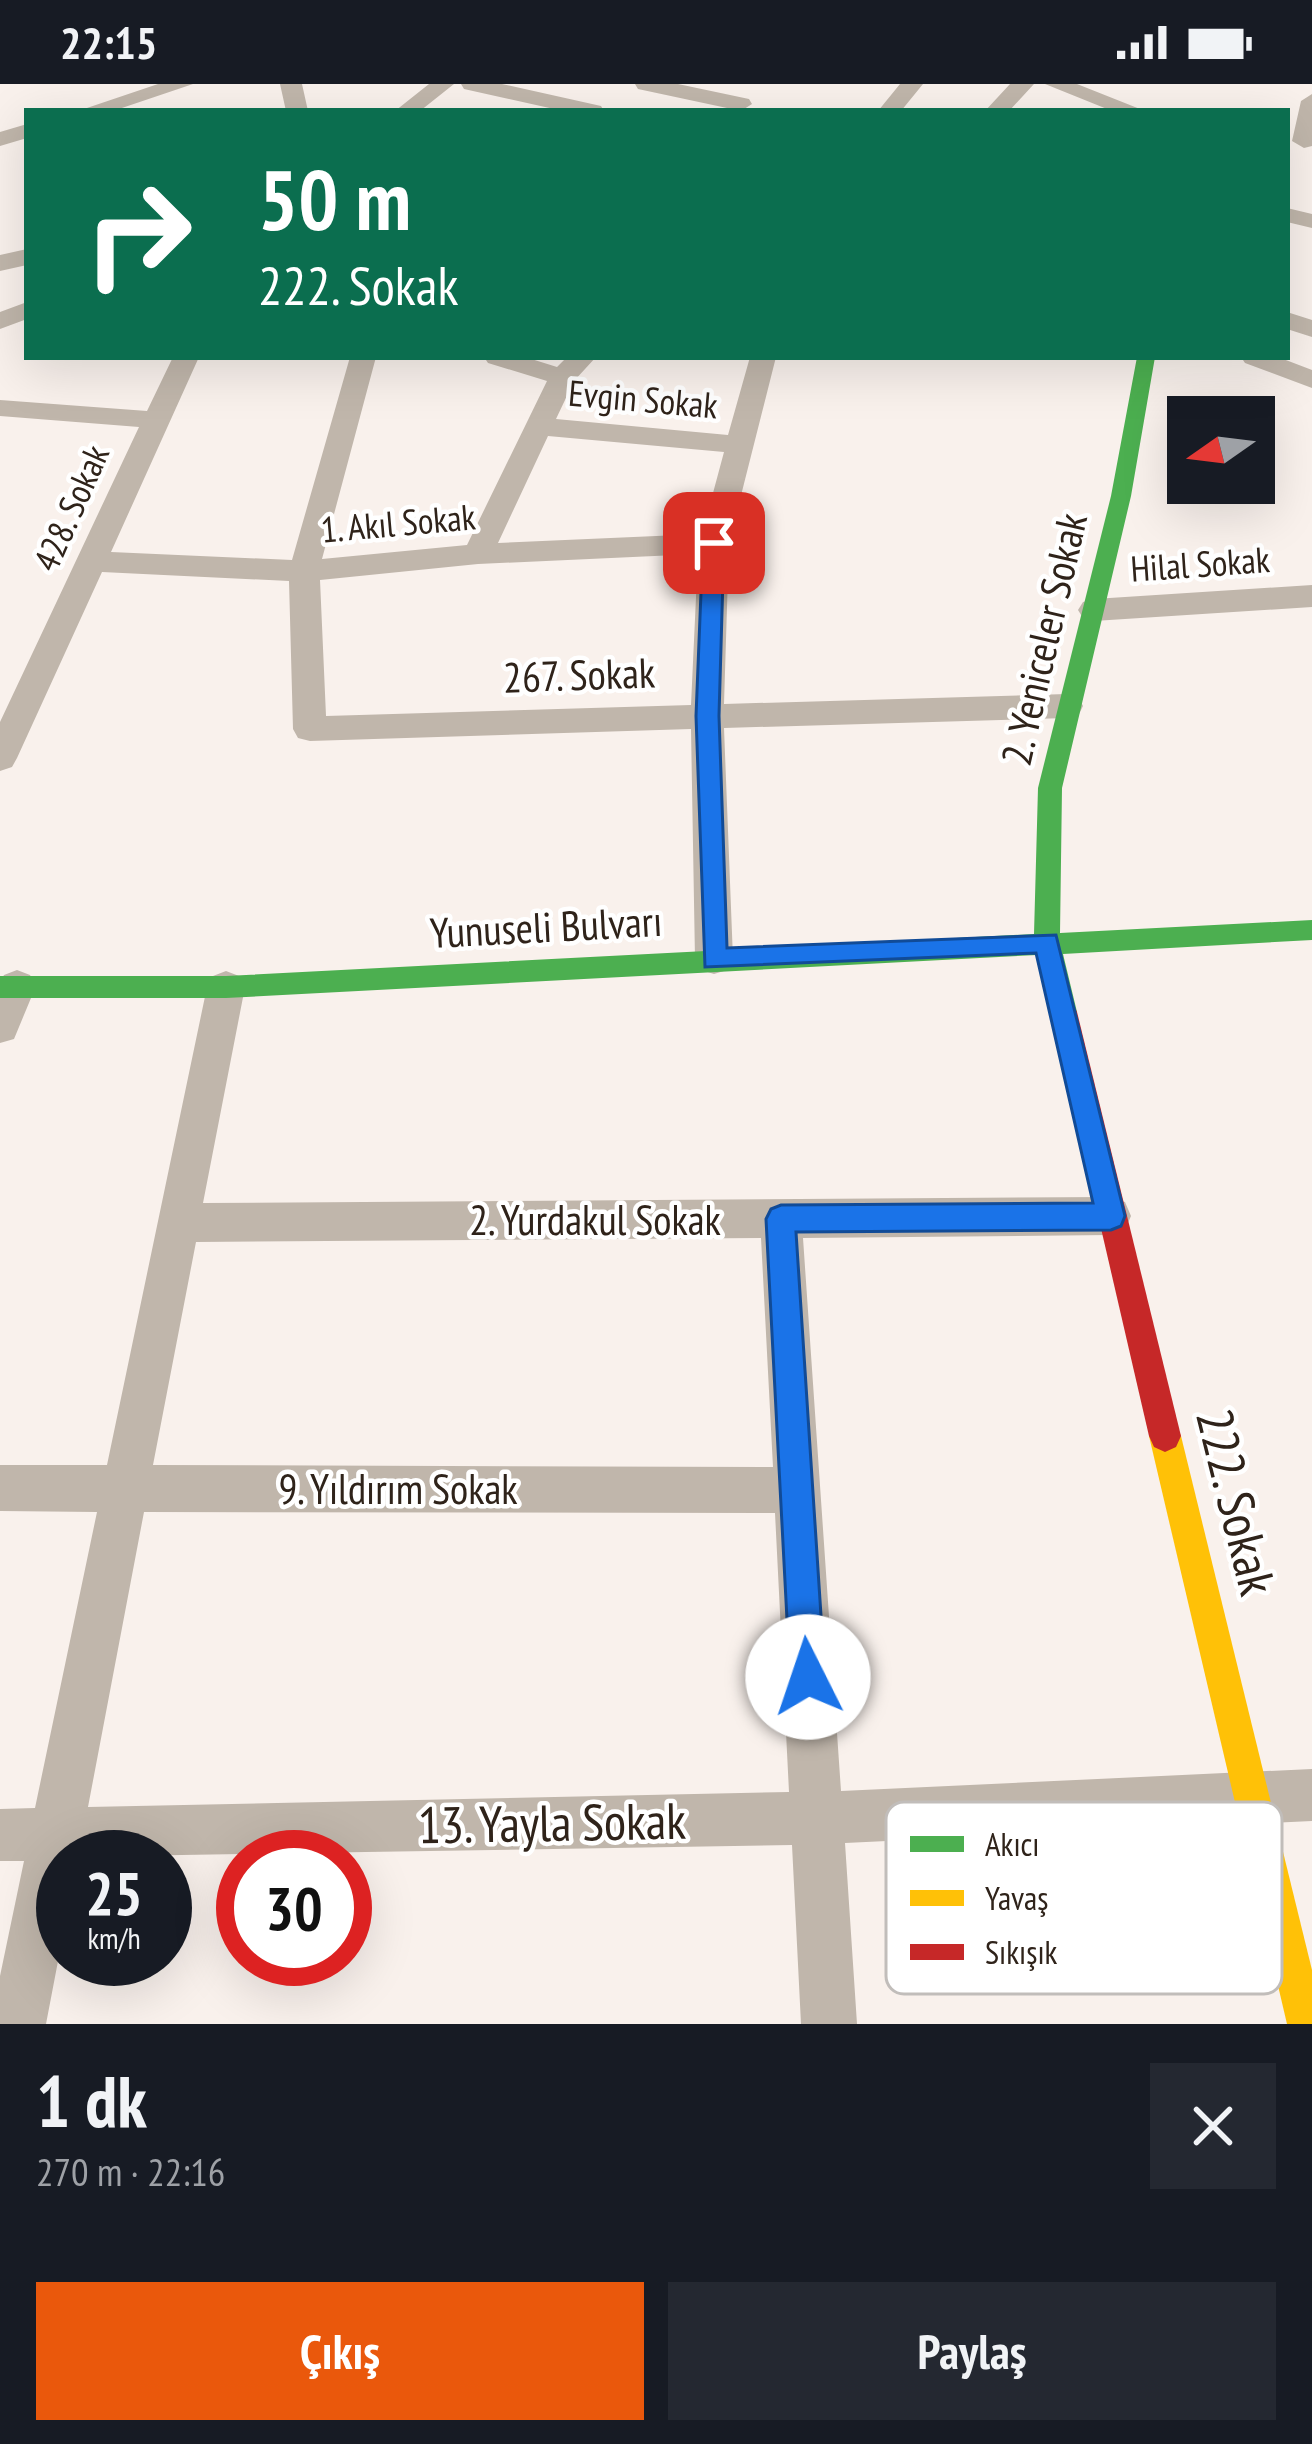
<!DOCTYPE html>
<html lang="tr">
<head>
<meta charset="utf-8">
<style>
  :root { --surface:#171b24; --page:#242831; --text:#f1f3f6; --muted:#9ea1a6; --accent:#ea580c }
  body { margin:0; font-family:"PT Sans Narrow",sans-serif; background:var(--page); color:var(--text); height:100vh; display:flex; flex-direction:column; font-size:45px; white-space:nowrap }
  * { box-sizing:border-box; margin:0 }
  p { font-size:39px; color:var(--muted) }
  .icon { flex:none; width:66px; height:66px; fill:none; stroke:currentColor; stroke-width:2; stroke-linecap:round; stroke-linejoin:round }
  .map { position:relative; height:1940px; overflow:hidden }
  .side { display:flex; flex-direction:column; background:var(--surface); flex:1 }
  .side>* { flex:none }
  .hud { position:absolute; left:24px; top:24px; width:1266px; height:252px; border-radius:0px; box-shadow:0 12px 48px #0002; background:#0b6e4f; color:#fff; overflow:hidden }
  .needle { width:78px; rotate:256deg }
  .tools { position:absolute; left:1167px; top:312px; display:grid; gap:24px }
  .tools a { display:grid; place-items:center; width:108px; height:108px; border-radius:0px; background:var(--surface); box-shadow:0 12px 48px #0002; font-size:60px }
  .speed { position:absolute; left:36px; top:1746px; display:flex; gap:24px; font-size:60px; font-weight:700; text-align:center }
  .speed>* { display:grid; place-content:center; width:156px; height:156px; border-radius:50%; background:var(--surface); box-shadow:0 12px 48px #0002; line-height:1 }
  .speed small { font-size:30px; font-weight:400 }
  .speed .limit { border:18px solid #d22; background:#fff; color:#111 }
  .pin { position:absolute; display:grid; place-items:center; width:102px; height:102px; color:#fff; margin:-51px; border-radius:24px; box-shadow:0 6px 18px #0006 }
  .me { position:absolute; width:132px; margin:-66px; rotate:356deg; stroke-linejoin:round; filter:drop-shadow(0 0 9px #0008) }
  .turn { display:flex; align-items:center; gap:42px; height:252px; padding:0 36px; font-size:54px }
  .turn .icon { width:156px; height:156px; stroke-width:2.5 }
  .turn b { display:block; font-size:84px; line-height:102px }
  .round { display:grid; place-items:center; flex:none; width:126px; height:126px; border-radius:0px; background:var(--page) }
  .summary { display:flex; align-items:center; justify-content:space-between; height:204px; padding:0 36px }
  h1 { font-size:72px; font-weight:700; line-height:90px }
  .action { display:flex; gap:24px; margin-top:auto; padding:24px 36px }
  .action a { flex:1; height:138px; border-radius:0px; background:var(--accent); color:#fff; font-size:48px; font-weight:700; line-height:138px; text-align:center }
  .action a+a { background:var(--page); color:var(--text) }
  .status { display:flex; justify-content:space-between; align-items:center; height:84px; padding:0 60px; background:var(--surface); direction:ltr }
  .status svg { height:33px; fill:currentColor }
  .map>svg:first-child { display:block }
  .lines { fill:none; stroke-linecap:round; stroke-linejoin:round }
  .street { fill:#c0b6ab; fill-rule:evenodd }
  .fast { fill:#4caf50; fill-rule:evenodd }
  .slow { fill:#ffc107; fill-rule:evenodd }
  .jam { fill:#c62828; fill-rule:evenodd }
  .route { fill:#1a73e8; stroke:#114b97; stroke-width:3 }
  .labels { text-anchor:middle; stroke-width:9; stroke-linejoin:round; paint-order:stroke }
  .far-street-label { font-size:36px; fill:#2f231a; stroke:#fff }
  .street-label { font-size:42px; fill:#2f231a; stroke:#fff }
  .near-street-label { font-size:51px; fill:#2f231a; stroke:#fff }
  .key { fill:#fff; stroke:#c1bdba; stroke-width:3 }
  .key-label { font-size:33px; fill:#2f231a }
</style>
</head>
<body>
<div class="status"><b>22:15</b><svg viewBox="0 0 49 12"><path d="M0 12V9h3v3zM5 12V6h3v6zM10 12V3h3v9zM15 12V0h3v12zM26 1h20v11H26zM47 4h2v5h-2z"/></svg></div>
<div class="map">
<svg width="1312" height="1940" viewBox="0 0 1312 1940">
  <rect width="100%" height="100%" fill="#f9f1ec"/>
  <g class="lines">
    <path class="street" d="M158,0H193L113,27H78Z
      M280,0H302L308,27H286Z
      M429,0H454L420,27H395Z
      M461,0H502L601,22L604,27H563L464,5Z
      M635,0H678L749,15L752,20L741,27L638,5Z
      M900,0H923L901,27H878Z
      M1010,0H1034L1009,27H985Z
      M1045,0H1077L1145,27H1112Z
      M1312,10V62L1304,64L1292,57L1301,17Z
      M27,40V54L0,62V48Z
      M1287,124L1312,130V144L1287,138Z
      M27,165V181L0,187V171Z
      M27,218V235L0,245V228Z
      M1287,228L1312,236V253L1287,245Z
      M173,273H199L111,468L292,476L350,273H376L322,475L467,461L547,297L488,279L484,273H525L557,283L567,273H596L574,297L556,335L728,351L750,273H776L729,459L724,620L1067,610L1079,614L1083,622L1079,630L1067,634L724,644L733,875L727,886L714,890L701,886L695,875L691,645L310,657L298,654L293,645L289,497L102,488L17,674L12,683L0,687V638L139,343L0,332V316L147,327ZM548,352L724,368L702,450L498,459ZM698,470L691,621L326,632L320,496L478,480Z
      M1241,273H1278L1312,286V304L1245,279Z
      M1312,501V523L1094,537L1083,534L1078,526L1083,518L1094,515Z
      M17,886L30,891L36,902L14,955L0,959V898L4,891Z
      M226,887L239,892L245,903L203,1119L1110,1113L1125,1118L1131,1132L1125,1146L1110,1151L803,1154L841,1707L1312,1685V1737L845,1759L857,1940H801L792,1761L63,1773V1851L46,1940H0V1892L24,1777H0V1725L35,1724L97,1428L0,1427V1381H107L207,903L213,892ZM761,1154L773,1383L153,1381L196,1158ZM144,1428L775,1429L789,1708L88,1723Z"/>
    <path class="fast" d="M1137,273H1155L1131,412L1062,704L1060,849L1312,836V856L1063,870L1077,928L1073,936H1055L1051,928L1037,871L226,914H0V892H226L1034,850L1038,704L1111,412Z"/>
    <path class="slow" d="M1165,1336L1176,1341L1181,1352L1312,1886V1940H1287L1149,1352L1154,1341Z"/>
    <path class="jam" d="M1064,917L1073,920L1077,928L1181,1352L1176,1363L1165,1368L1154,1363L1149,1352L1051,928L1055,920Z"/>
  </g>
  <path class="route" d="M714,452L724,459L719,632L727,864L1056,851L1125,1132L1121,1142L1111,1146L796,1148L825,1593L820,1606L808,1611L796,1606L790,1593L766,1135L771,1125L781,1121L1093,1119L1036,869L705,883L696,632L703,459Z"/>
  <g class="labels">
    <g class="far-street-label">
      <text transform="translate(643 315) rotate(5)" y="13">Evgin Sokak</text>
      <text transform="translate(71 424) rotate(-66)" y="13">428. Sokak</text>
      <text transform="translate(398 439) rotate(-5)" y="13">1. Akıl Sokak</text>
      <text transform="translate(1200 480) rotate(-4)" y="13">Hilal Sokak</text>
    </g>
    <g class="street-label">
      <text transform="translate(1044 555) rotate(-77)" y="15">2. Yeniceler Sokak</text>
      <text transform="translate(579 591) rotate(-2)" y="15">267. Sokak</text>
      <text transform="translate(546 843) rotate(-3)" y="15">Yunuseli Bulvarı</text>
      <text x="595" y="1151">2. Yurdakul Sokak</text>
      <text x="398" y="1420">9. Yıldırım Sokak</text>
    </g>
    <g class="near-street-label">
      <text transform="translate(1236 1418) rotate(76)" y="18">222. Sokak</text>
      <text transform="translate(552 1739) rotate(-1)" y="18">13. Yayla Sokak</text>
    </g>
  </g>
  <rect x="886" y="1718" width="396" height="192" rx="18" class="key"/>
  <rect x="910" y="1752" width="54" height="16" fill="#4caf50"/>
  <rect x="910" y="1806" width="54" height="16" fill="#ffc107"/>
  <rect x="910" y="1860" width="54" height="16" fill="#c62828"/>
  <g class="key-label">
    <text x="985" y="1772">Akıcı</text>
    <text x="985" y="1826">Yavaş</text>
    <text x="985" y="1880">Sıkışık</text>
  </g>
</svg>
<div class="tools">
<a><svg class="needle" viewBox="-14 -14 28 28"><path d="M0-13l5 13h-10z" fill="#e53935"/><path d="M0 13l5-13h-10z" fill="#9ea1a6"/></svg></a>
</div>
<div class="speed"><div>25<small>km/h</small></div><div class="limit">30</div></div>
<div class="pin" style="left:714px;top:459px;background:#d93025"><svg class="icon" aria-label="arrive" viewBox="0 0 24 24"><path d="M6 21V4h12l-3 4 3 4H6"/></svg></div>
<svg class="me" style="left:808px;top:1593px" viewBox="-20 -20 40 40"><circle r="19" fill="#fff"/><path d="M0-13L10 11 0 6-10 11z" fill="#1a73e8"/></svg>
<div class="hud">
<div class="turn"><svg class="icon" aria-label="right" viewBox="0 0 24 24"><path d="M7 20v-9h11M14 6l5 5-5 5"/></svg><div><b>50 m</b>222. Sokak</div></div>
</div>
</div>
<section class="side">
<div class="summary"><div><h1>1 dk</h1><p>270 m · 22:16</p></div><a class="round"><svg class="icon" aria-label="close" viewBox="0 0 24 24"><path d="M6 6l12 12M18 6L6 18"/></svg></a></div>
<div class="action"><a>Çıkış</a><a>Paylaş</a></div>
</section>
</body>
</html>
